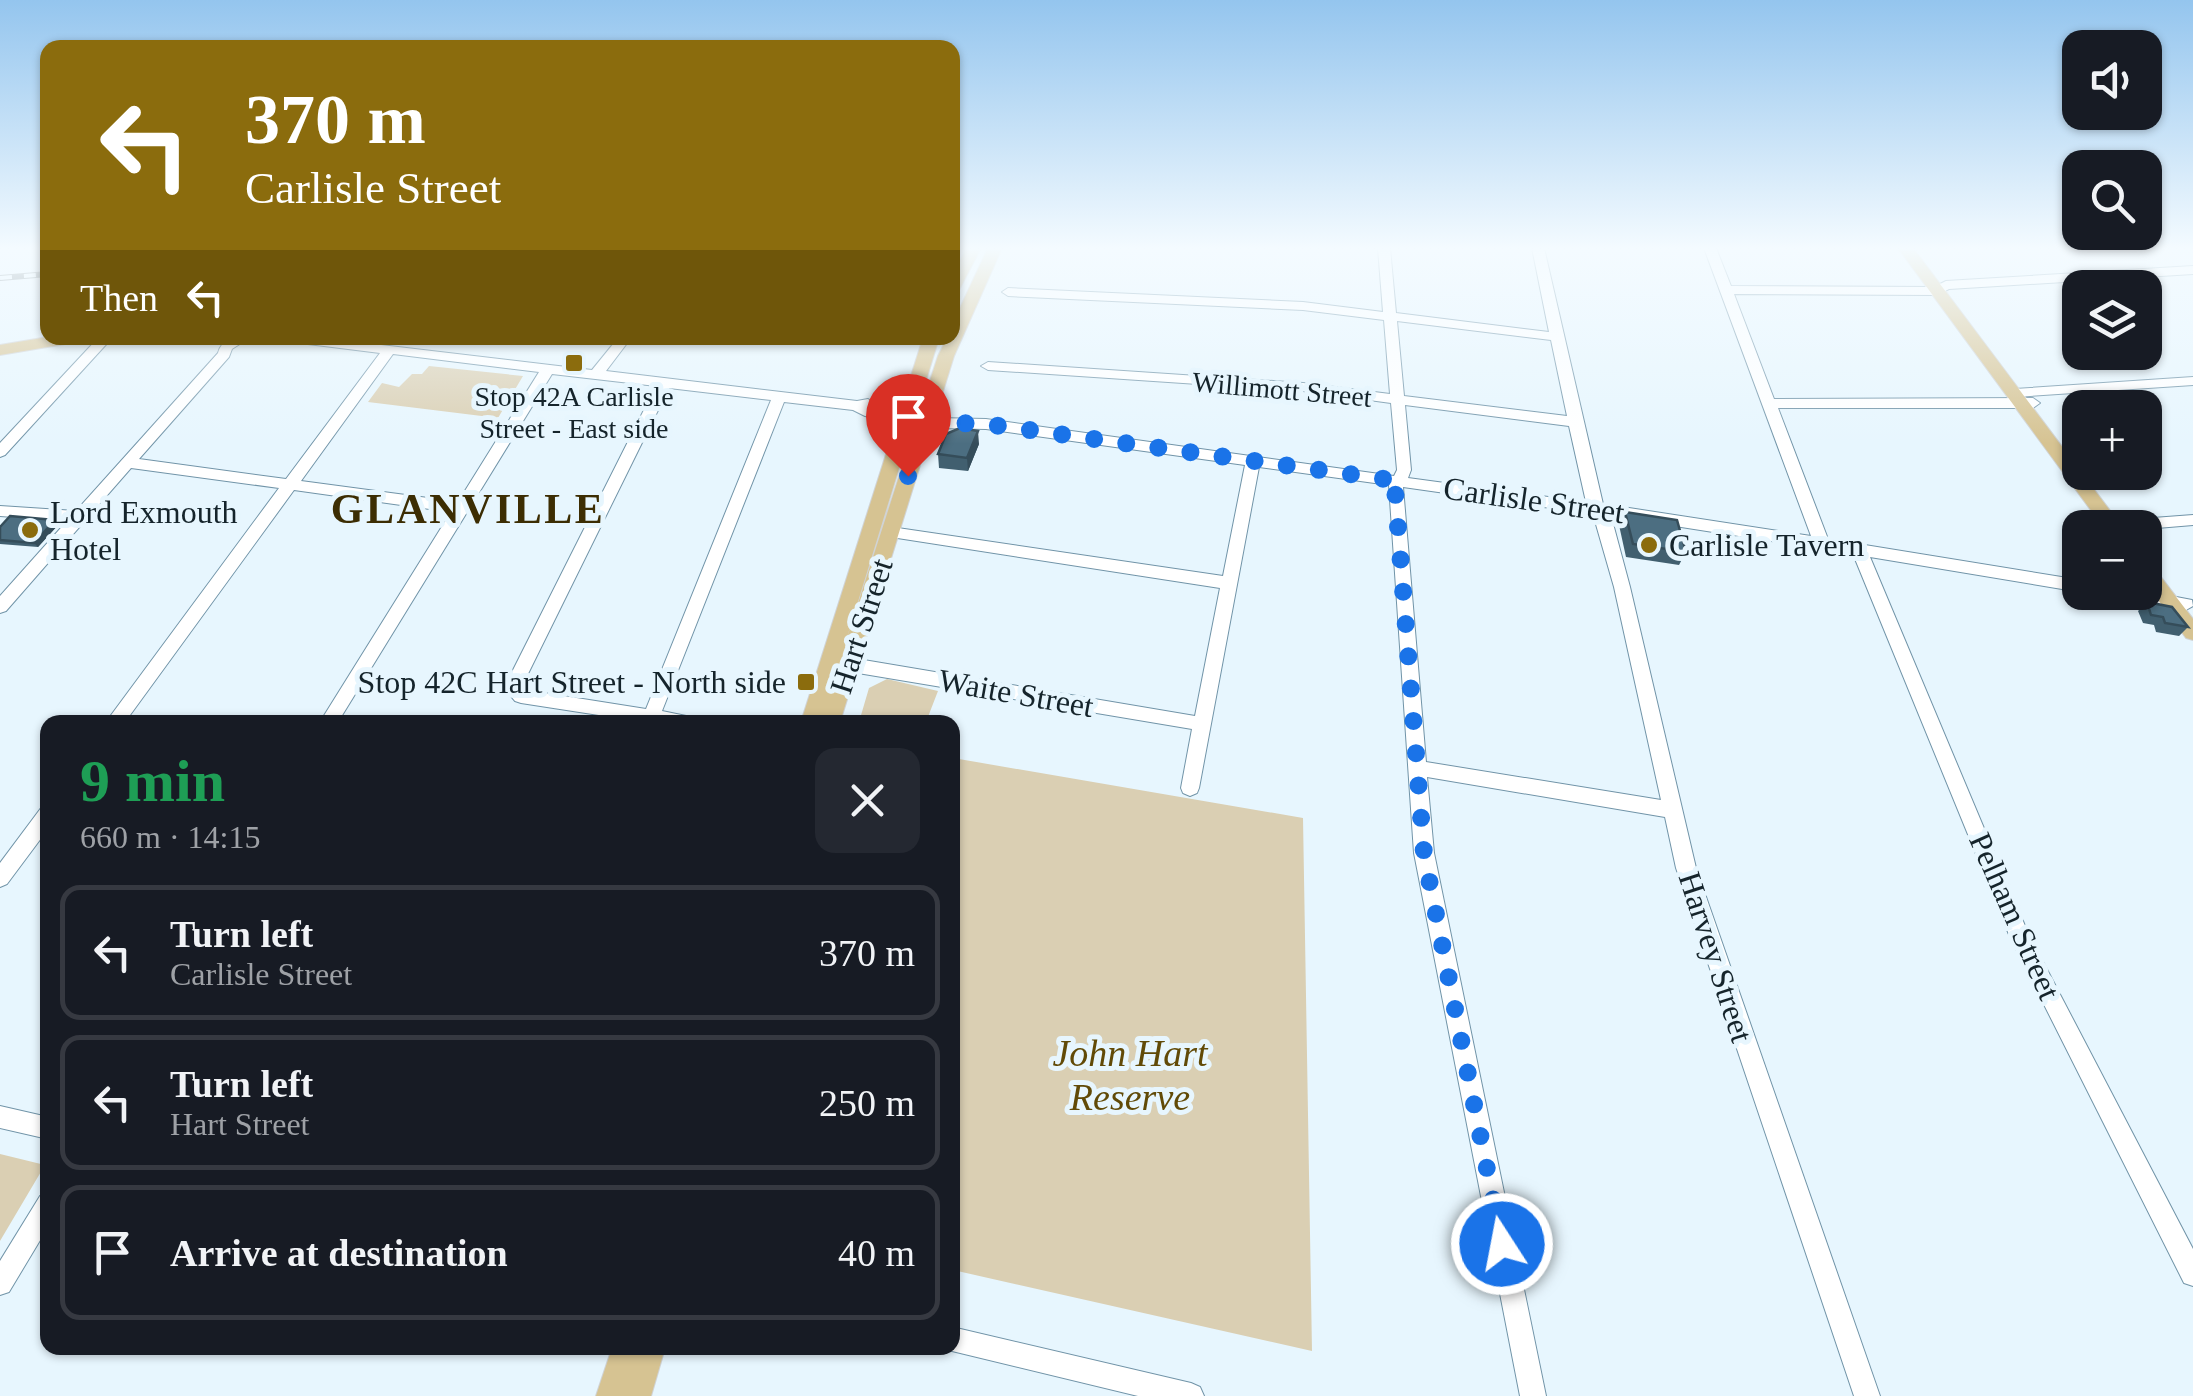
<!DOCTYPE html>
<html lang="en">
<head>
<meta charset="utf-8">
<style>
  :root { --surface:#171b24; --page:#242831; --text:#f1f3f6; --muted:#9ea1a6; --line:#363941 }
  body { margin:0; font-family:Georgia,serif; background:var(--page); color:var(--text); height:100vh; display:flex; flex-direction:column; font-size:38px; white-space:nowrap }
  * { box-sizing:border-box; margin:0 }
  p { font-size:32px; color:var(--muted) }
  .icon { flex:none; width:55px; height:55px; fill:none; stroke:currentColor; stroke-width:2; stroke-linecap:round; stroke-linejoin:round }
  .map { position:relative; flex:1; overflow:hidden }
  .panel { position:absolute; left:40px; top:715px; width:920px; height:640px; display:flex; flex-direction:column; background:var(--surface); border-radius:20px; box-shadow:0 2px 8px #0004 }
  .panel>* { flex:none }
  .hud { position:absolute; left:40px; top:40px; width:920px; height:305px; border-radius:20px; box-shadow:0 2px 8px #0004; background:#8b6c0d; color:#fff; overflow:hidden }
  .buttons { position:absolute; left:2062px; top:30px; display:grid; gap:20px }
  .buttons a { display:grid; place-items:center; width:100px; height:100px; border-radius:20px; background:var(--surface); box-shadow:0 2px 8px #0004; font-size:50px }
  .pin { position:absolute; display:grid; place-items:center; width:85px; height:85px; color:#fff; margin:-102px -42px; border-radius:50% 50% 50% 0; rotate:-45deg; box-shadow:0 0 10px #0007 }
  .pin .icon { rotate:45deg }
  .me { position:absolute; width:110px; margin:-55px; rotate:349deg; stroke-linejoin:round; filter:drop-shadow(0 0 8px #0008) }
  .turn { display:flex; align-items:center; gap:35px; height:210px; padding:0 40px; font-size:45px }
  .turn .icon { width:130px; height:130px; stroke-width:2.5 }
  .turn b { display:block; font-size:70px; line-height:85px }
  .then { display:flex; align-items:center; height:95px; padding:0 40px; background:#0003; gap:20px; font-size:38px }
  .round { display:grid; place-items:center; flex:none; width:105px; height:105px; border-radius:20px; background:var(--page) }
  .summary { display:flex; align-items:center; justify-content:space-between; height:170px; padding:0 40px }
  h1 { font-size:60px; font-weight:800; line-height:75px; color:#1e9e55 }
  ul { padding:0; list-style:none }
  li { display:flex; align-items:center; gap:30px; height:135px; margin:0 20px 15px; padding:0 20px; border:5px solid var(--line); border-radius:20px }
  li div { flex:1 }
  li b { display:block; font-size:38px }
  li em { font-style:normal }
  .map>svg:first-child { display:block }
  .green { fill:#dacfb3 }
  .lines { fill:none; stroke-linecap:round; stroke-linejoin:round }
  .minor-casing { stroke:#7194a8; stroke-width:2 }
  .major-casing { stroke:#d0d3d5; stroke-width:2 }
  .minor { fill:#fff; fill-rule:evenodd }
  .major { fill:#d6c392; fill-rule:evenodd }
  .rail-casing { stroke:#5d6c73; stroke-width:6 }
  .rail { stroke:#e7f6fe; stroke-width:4; stroke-dasharray:12; stroke-linecap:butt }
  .wall { fill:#415f6f }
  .shaded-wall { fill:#354d5a }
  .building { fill:#4c6e81; stroke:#354d5a; stroke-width:2.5 }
  .route { stroke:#1a73e8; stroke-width:18; stroke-dasharray:0 32.4 }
  .poi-dot { fill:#8b6c0d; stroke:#e7f6fe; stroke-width:4 }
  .labels { text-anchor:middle; stroke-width:10; stroke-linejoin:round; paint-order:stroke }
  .far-street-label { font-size:28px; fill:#15242b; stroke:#e7f6fe }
  .far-poi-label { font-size:28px; fill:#15242b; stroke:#e7f6fe }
  .street-label { font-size:32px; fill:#15242b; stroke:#e7f6fe }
  .poi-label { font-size:32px; fill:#15242b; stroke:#e7f6fe; text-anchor:start }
  .near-park-label { font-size:38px; font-style:italic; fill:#614a07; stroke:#e7f6fe }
  .district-label { font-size:42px; font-weight:bold; letter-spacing:2.5px; fill:#3c2d03; stroke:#e7f6fe }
</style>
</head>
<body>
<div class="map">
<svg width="2193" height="1396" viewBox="0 0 2193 1396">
  <rect width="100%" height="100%" fill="#e7f6fe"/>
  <path class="green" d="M429,366L523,376L498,418L368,402L382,383L399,387L412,374H422Z
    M887,679L938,691L926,722H859L869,688Z
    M953,758L1303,818L1312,1351L953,1270Z
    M0,1154L45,1165L0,1241Z"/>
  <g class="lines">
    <g class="minor-casing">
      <path id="minor" d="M1378,248H1390L1396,313L1549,332L1532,248H1544L1603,504L1811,536L1704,248H1716L1731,286L1934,287L1946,281L2193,266V274L1949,289L1937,295L1734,294L1774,399L2033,398L2040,403L2033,408H1778L1828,539L2080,580V592L1870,557L2028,933L2193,1249V1286L2184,1283L2010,937L1853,554L1611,516L1630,587L1696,868L1880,1396H1854L1676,868L1665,817L1427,777L1434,853L1546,1396H1520L1414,853L1389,485L1259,467L1199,788L1197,793L1190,796L1183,793L1181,788L1192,729L834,669L825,662L834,655L1195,716L1220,588L891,537L883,532L891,527L1223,576L1245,465L986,429L936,428L865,416L853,410L784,402L662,711L691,717L694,722H644L521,703L515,701L504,688L656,386L552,374L338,722H320L451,512L294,490L125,722H106L279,488L131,468L6,611L0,613V596L67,521L0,516V506L76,511L218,353C222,338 236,337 249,338L232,349L229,357L139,459L286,479L380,353L292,342L286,338H322L592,370L618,338H631L606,371L857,401L868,399L875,404L872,408L936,418L986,419L1394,476L1397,470L1391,403L1303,391L988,370L981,366L988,362L1303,383L1390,394L1384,320L1303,310L1008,296L1002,292L1008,288L1303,302L1383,312ZM1397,321L1551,340L1567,416L1404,396ZM393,354L539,372L458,502L301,481ZM669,388L771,400L646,709L526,690L522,686ZM1405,405L1569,426L1586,502L1408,478L1411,470ZM1403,487L1593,514L1614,587L1661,800L1426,762Z
        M98,338H112L5,455L0,457V443Z
        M2193,377V385L2015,397L2008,393L2015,389Z
        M2193,515V525L2145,529L2105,526L2113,521Z
        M2145,591L2192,600L2193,606L2186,610L2115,598L2107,592Z
        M48,806V829L7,884L0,887V863L41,808Z
        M0,1106L48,1117V1139L0,1128Z
        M48,1193V1227L9,1292L0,1295V1261L40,1196Z
        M952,1327L1191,1383L1200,1387L1204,1396H1138L952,1351L943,1348H952Z"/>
    </g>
    <g class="major-casing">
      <path id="major" d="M967,248H981L959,290L952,294V275Z
        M988,248H1002L954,356L840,722H801L923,338H939L844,647L938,356L947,338H952V325Z
        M1898,248H1913L2123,528H2104Z
        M48,337L79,338L71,343L0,355V345Z
        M2145,562L2151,564L2193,619V640L2186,638L2145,582Z
        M612,1348H665L651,1396H596Z"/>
    </g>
    <use href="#minor" class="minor"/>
    <use href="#major" class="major"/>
    <g class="rail-casing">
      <path id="rail" d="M0,278L48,274"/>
    </g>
    <use href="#rail" class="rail"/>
  </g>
  <path class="wall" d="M979,444L968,471L939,468L938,454Z
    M1625,512L1686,552L1679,565L1626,557L1619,525Z
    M59,524L38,547L0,544V527Z
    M2147,602L2188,627L2179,636L2156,632L2154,625L2143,623L2138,611Z"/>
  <path class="shaded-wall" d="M978,431L979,444L968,471L967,458Z
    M55,520L59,524L38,547L34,543Z"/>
  <path class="building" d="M960,428L978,431L967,458L938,454L946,434Z
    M1625,512L1677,520L1686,552L1633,544Z
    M10,516L55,520L34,543L0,540V527Z
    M2147,602L2172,607L2188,627L2165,623L2163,617L2151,615Z"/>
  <linearGradient id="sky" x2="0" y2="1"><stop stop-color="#94c5ee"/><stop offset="0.56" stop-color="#f4fbff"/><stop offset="1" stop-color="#f4fbff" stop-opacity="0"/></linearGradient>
  <rect width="2193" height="444" fill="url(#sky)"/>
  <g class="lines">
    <path class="route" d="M908,476L925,422L986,424L1400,481L1395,489L1424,854L1502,1244"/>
  </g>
  <g class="poi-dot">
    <rect x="564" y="353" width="20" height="20" rx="5"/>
    <circle cx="30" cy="530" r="10"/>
    <circle cx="1649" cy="545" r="10"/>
    <rect x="796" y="672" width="20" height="20" rx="5"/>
  </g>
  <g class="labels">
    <g class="far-street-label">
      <text transform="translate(1282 389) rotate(5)" y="10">Willimott Street</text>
    </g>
    <g class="far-poi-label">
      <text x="574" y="406">Stop 42A Carlisle<tspan x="574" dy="32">Street - East side</tspan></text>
    </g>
    <g class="street-label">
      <text transform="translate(1534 500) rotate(8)" y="11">Carlisle Street</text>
      <text transform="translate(861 626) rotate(-72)" y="11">Hart Street</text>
      <text transform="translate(1016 693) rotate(10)" y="11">Waite Street</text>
      <text transform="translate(2015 916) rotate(66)" y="11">Pelham Street</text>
      <text transform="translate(1716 957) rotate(72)" y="11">Harvey Street</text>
    </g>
    <g class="poi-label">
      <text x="50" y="523">Lord Exmouth<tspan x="50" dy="37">Hotel</tspan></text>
      <text x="1669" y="556">Carlisle Tavern</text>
      <text x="786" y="693" text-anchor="end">Stop 42C Hart Street - North side</text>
    </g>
    <g class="near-park-label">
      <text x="1130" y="1066">John Hart<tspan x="1130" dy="44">Reserve</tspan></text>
    </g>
    <g class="district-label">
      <text x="468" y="523">GLANVILLE</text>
    </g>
  </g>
</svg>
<div class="buttons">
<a><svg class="icon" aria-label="sound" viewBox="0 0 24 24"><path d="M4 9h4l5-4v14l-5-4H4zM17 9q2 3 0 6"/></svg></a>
<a><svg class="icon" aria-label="search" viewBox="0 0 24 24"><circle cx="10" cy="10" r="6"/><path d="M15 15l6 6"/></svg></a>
<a><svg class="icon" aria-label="layers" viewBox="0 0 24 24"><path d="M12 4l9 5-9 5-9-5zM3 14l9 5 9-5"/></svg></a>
<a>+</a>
<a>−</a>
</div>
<div class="pin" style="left:908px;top:476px;background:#d93025"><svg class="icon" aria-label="arrive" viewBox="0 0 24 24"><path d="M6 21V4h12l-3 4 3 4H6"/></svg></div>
<svg class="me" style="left:1502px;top:1244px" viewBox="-20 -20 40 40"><circle r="17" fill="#1a73e8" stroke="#fff" stroke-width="3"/><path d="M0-11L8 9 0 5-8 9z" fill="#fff"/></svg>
<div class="hud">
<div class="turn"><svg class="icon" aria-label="left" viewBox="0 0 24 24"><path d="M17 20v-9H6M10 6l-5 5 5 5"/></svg><div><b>370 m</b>Carlisle Street</div></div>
<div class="then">Then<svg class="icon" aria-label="left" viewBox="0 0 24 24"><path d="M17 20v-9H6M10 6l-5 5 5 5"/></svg></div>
</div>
<section class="panel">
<div class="summary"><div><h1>9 min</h1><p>660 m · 14:15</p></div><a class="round"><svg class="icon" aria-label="close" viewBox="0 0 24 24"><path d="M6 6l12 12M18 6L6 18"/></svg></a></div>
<ul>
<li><svg class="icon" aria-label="left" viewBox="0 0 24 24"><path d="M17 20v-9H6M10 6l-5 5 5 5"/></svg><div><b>Turn left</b><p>Carlisle Street</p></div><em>370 m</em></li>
<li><svg class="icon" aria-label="left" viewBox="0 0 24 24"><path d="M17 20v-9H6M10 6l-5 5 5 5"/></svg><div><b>Turn left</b><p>Hart Street</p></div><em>250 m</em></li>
<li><svg class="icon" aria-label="arrive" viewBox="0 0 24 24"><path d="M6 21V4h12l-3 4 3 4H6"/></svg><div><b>Arrive at destination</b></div><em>40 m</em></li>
</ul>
</section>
</div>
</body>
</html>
